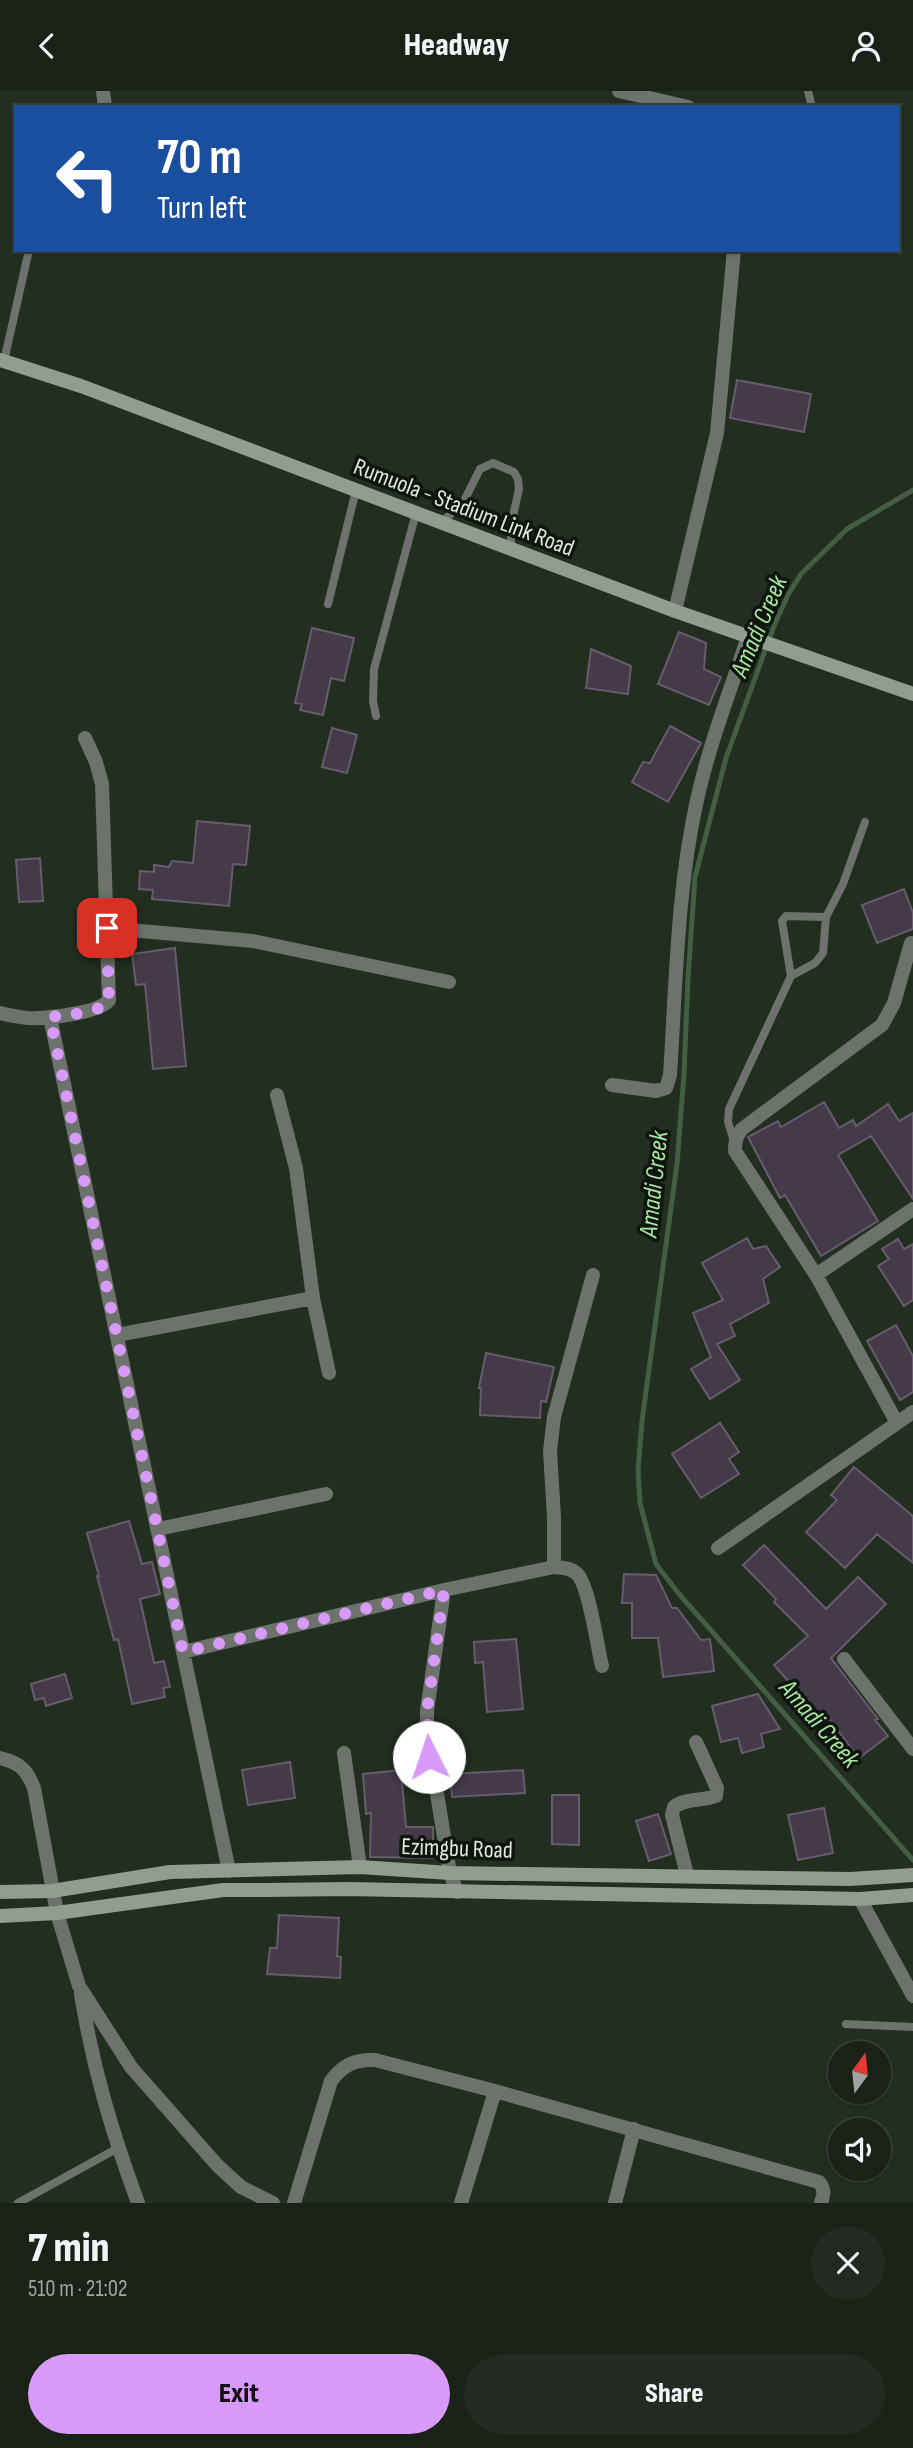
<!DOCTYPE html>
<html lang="en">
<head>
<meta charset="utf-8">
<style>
  :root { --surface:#1a2218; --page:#232a21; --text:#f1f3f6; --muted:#9fa4a2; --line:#383f37; --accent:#d89af8 }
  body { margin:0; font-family:"Sofia Sans Condensed",sans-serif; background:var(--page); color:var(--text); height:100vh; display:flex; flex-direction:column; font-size:26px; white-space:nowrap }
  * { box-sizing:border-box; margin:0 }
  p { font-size:23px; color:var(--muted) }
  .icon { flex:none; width:38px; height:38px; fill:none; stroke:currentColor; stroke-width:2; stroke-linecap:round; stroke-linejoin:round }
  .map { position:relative; height:2112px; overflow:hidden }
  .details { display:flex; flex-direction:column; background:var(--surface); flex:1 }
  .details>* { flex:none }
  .guide { position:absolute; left:14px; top:14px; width:886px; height:147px; border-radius:0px; box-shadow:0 2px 5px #0004,0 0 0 2px var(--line); background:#1a4fa0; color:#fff; overflow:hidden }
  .needle { width:46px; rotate:15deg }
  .controls { position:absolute; left:828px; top:1950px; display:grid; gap:14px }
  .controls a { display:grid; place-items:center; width:63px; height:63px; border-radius:50%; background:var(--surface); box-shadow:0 2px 5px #0004,0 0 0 2px var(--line); font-size:35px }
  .pin { position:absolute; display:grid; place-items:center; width:60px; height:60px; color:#fff; margin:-30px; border-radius:14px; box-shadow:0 4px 10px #0006 }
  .me { position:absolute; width:77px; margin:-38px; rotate:356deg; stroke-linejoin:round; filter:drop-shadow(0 0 5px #0008) }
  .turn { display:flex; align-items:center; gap:24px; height:147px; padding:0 28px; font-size:32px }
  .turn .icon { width:91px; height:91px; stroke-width:2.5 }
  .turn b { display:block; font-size:49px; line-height:60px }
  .round { display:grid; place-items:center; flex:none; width:74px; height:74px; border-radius:37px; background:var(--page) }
  .overview { display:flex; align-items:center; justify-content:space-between; height:119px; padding:0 28px }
  h1 { font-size:42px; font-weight:800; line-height:52px }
  .cta { display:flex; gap:14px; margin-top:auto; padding:14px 28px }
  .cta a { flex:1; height:80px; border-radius:42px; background:var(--accent); color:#111; font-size:28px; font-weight:800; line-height:80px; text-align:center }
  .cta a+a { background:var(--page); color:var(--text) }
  header { display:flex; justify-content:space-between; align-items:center; height:91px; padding:0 28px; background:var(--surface); font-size:32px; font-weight:800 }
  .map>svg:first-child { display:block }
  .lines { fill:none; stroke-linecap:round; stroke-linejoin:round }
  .stream { stroke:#435e42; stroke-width:5 }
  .building { fill:#443a4a; stroke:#665c6c; stroke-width:2 }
  .lane { stroke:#6d736c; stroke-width:8 }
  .street { stroke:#6d736c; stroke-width:14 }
  .secondary { stroke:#929c91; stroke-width:14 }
  .route { stroke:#d89af8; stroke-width:12; stroke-dasharray:0 21.6 }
  .labels { text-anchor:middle; stroke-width:7; stroke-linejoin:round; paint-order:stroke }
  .street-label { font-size:24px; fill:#dee6dd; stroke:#0f150e }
  .water-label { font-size:26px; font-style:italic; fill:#a6e4a0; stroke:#0f150e }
</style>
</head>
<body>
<header><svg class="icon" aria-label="back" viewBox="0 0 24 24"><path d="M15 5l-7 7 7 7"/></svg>Headway<svg class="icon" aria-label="person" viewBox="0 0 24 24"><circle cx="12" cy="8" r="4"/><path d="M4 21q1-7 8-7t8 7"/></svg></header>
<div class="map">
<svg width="913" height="2112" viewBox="0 0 913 2112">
  <rect width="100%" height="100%" fill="#222e20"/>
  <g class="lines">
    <path class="stream" d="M913,399L847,438L801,483L788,504L774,535L726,667L695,786L688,887L684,983L677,1073L642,1330L638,1379L640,1412L656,1473L679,1503L913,1769"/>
  </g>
  <path class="building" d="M737,289L811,303L804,341L730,327Z
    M312,537L354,547L344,590L331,587L323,624L300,619L302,613L295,612Z
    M679,541L706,552L704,578L721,586L709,614L658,593Z
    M591,558L631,575L628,603L586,597Z
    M670,635L701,652L668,711L632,691L643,671L650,672Z
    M332,637L357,644L347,682L322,676Z
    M197,730L250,735L246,774L233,773L229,815L152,808L153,799L139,798L140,780L154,781V774L169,776L172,770L193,772Z
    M40,767L43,810L19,811L16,769Z
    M904,798L913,822V838L877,852L862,814Z
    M175,857L186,975L153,978L145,893L136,894L132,863Z
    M824,1011L839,1037L853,1029L856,1035L888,1013L899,1030L913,1022V1108L871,1045L838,1064L878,1130L821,1165L785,1104L780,1107L748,1046L778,1030L781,1036Z
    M747,1147L753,1158L766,1155L780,1176L763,1188L769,1212L730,1233L735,1245L717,1253L740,1289L710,1308L691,1278L711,1266L693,1222L723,1209L702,1172Z
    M898,1148L904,1158L913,1153V1209L904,1215L878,1175L889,1168L882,1158Z
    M896,1234L913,1265V1301L900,1309L867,1250Z
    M486,1262L554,1276L546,1311L541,1310L540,1327L480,1324L481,1297H479Z
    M720,1332L739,1361L729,1368L739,1383L701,1407L672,1363Z
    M854,1376L913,1425V1472L877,1443L845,1477L806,1441L837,1409L831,1404Z
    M129,1430L142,1473L152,1471L160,1503L140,1508L154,1572L164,1570L170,1596L163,1597L165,1606L132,1613L118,1548L114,1549L97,1485H99L87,1442Z
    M764,1454L826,1518L858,1486L886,1513L831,1567L878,1628L875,1629L888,1645L859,1667L825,1623L821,1627L774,1574L808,1545L774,1511L776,1508L743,1474Z
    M624,1483L656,1484L672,1517H677L701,1549L710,1548L714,1580L663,1586L658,1547H632V1512H622Z
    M516,1548L523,1618L487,1621L483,1571L475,1572L474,1551Z
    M65,1583L72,1607L46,1615L44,1607L35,1609L31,1593Z
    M758,1603L780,1638L761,1643L764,1656L742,1662L738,1647L721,1651L712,1615Z
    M290,1671L295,1707L248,1714L242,1679Z
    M401,1679L406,1736H433V1767L370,1766L371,1722L366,1723L363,1683Z
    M523,1679L525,1702L452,1706L450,1683Z
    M552,1704H579V1754L552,1753Z
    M824,1717L833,1762L798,1769L788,1724Z
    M658,1723L671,1763L649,1770L636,1730Z
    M279,1824L339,1827L337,1865L341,1866L340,1887L267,1883L270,1857H277Z"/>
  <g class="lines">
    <path class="lane" d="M808,0L812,16
      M4,270L29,159
      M441,431L462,414L480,378L493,372L514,381L518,388L519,398L511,434V458
      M328,513L356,399
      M376,625L373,610L374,578L416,422
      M791,885L782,830L786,825L826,826
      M734,1050L728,1031L729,1018L791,885L815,872L823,862L826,826L843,793L865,731
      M846,1933L913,1936
      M18,2112L118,2057"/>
    <path class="street" d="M103,0L105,16
      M619,0L688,16
      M675,520L717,342L734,159
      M107,837L253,850L449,891
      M0,922C9,924 19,926 28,927C45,928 100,922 109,909L102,693L96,671L85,647
      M50,926L229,1780
      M612,994L656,1000L666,997L670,984C676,893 677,799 697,709C709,654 730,600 748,546
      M277,1004L296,1077L313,1207L329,1282
      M816,1184L913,1118
      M117,1244L313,1207
      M897,1332L816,1184L735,1060C735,1051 736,1045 742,1038L882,934L894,912L911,852
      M158,1438L326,1403
      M718,1457L913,1321
      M554,1476V1426L550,1360L554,1326L593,1184
      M444,1499L427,1620V1642L450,1782L457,1801
      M183,1561L444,1499L554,1476C563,1477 573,1477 579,1485C590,1501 597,1554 602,1575
      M844,1568L913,1658
      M344,1662L360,1776
      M0,1667C19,1671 27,1679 34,1697L57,1822L79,1895L131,1976L217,2074L241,2096L273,2112
      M687,1784L672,1724L674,1716C685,1707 703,1710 716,1705L717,1697L696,1651
      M860,1808L913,1905
      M81,1903C93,1978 112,2041 138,2112
      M294,2112L331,1990C343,1974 355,1968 375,1969L495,2000L819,2091C825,2098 824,2103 821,2112
      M461,2112L495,2000
      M615,2112L634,2038"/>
    <path class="secondary" d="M0,269L81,295L675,520L913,603
      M0,1801L52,1800L170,1781L360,1776L450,1782L850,1788L913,1784
      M0,1825L57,1822L223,1799H266L348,1798L860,1808L913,1804"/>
  </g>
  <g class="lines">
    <path class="route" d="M107,837L109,909C99,924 66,923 50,926L183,1561L444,1499L427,1620L429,1666"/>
  </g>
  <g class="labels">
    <g class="street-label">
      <text transform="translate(464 416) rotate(21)" y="8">Rumuola - Stadium Link Road</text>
      <text transform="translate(457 1757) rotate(2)" y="8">Ezimgbu Road</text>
    </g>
    <g class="water-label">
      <text transform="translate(758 535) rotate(-67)" y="9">Amadi Creek</text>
      <text transform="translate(653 1093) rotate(-84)" y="9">Amadi Creek</text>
      <text transform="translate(820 1632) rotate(49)" y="9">Amadi Creek</text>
    </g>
  </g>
</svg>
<div class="controls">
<a><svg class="needle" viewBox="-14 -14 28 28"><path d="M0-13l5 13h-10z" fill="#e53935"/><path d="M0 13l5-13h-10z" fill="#9fa4a2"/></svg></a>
<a><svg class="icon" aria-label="sound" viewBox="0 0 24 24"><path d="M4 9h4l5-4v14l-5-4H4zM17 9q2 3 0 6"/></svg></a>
</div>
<div class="pin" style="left:107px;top:837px;background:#d93025"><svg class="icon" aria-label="arrive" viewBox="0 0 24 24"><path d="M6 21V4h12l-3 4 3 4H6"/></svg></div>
<svg class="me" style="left:429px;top:1666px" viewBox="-20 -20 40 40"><circle r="19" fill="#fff"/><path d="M0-13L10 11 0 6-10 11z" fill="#d89af8"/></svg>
<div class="guide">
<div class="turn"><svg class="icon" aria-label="left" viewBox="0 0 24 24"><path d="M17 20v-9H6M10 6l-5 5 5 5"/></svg><div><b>70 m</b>Turn left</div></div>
</div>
</div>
<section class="details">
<div class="overview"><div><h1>7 min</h1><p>510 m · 21:02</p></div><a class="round"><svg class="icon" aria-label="close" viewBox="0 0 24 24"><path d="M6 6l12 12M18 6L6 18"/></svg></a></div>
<div class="cta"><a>Exit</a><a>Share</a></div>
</section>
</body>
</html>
